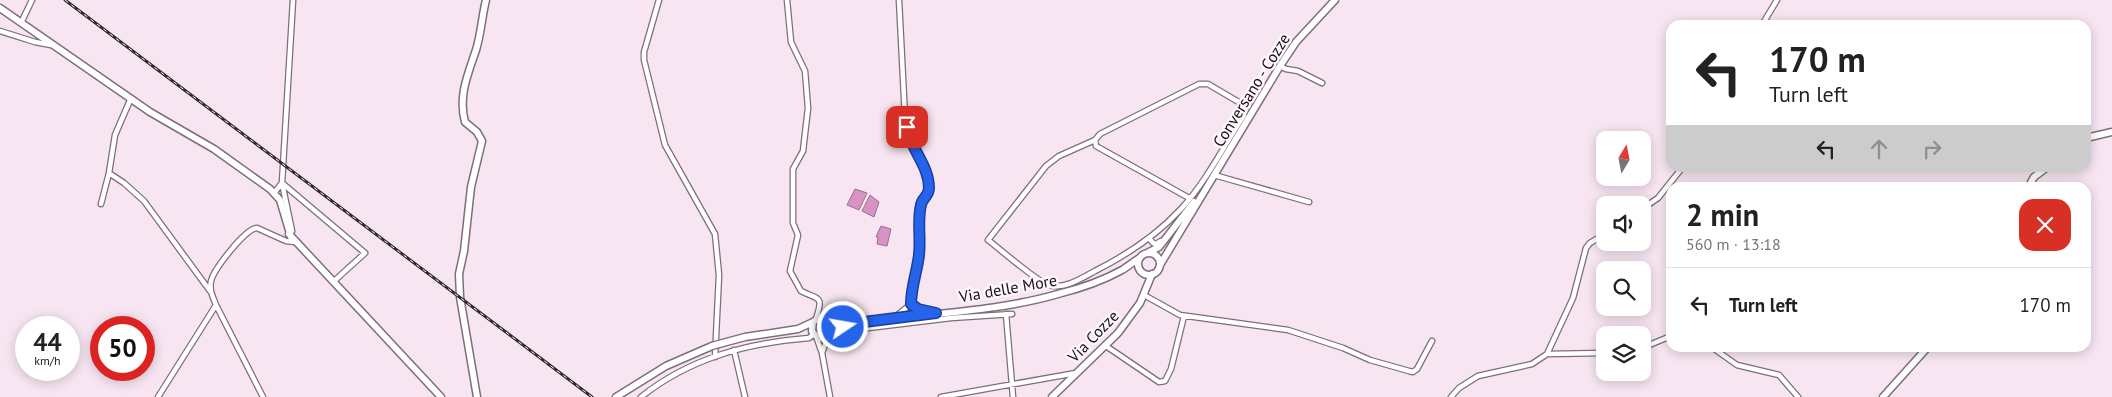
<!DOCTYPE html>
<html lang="en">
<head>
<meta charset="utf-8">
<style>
  :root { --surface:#fff; --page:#f2f2f2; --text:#222; --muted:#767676; --line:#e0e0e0 }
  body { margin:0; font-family:"PT Sans",sans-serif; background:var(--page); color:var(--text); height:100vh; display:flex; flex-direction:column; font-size:19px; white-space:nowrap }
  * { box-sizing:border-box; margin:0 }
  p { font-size:16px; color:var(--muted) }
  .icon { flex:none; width:28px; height:28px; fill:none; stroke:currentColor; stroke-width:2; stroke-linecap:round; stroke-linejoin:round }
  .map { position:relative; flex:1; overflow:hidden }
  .details { position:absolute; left:1666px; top:182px; width:425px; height:170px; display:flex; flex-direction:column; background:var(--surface); border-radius:15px; box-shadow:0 2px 12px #0003 }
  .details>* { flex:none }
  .hud { position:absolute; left:1666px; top:20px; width:425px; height:152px; border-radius:15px; box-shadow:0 2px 12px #0003; background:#fff; color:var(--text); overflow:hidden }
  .needle { width:32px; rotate:10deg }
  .fabs { position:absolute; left:1596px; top:131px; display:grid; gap:10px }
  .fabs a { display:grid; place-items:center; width:55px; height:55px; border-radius:10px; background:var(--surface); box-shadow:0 2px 12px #0003; font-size:25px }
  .speed { position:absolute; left:15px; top:316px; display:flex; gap:10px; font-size:25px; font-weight:700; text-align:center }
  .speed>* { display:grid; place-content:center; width:65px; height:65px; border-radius:50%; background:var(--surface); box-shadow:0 2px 12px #0003; line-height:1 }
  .speed small { font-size:12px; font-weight:400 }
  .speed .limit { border:8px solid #d22; background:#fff; color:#111 }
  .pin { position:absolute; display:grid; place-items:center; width:42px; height:42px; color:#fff; margin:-21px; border-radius:10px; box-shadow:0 2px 8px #0006 }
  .me { position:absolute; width:55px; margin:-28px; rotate:78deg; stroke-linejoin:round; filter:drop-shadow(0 0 4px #0008) }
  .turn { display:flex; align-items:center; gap:18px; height:105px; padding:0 20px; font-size:22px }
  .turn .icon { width:65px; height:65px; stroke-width:2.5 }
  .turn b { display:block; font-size:35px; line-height:42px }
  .lanes { display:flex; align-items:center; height:48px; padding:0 20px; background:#0003; justify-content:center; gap:25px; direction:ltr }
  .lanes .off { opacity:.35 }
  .round { display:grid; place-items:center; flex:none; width:52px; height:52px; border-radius:15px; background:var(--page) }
  .headline { display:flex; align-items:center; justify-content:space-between; height:85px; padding:0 20px }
  h1 { font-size:30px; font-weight:700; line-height:38px }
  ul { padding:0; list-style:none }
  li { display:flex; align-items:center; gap:15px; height:75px; padding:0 20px; border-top:1px solid var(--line) }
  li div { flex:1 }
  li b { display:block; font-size:19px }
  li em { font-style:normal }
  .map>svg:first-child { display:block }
  .water { fill:#d693c3; stroke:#9d6c8f }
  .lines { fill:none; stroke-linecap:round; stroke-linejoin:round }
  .street-casing { stroke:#7e6e79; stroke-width:7 }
  .secondary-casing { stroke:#7e6e79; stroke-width:9 }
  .street { stroke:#fff; stroke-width:4.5 }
  .secondary { stroke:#fff; stroke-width:6 }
  .rail-casing { stroke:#2e272c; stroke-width:3 }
  .rail { stroke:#fdf6fb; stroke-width:1; stroke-dasharray:4; stroke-linecap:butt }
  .secondary-bridge-casing { stroke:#7e6e79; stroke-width:9; stroke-linecap:butt }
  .secondary-bridge { stroke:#fff; stroke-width:6 }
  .route-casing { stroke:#184099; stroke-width:12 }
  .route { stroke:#2563eb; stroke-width:9 }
  .labels { text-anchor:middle; stroke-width:5; stroke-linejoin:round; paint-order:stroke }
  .street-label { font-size:16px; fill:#171115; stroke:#fdf6fb }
</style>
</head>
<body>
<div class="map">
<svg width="2112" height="397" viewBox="0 0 2112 397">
  <rect width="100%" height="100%" fill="#f7e5f1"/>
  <path class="water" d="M855,189L867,193L859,210L847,205Z
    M870,195L879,202L874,217L862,211Z
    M881,226L891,229L887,246L877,244L878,237H876Z"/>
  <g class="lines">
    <g class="street-casing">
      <path id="street" d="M659,0L644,52V60L665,145L715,234L719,275L715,357
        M787,0L791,42L805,71L808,108L803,151L793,169V223L798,235L790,271L801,291C819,300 824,295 816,319
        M899,0L905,117L908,137L921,161L929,186L928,193L920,205L919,254L917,272L911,290V304
        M21,23L32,0
        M1762,25L1777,0
        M0,31L35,42L51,45
        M1280,66L1286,69L1298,71L1322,83
        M1199,84H1208L1242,104L1244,108V115C1224,146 1206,182 1181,209C1156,236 1127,255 1095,271C1082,278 1064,290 1049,285C1037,282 1000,249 988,240L1046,166L1059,156L1095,140L1100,134Z
        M1095,140L1096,146L1189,198
        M109,173L124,183L144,201L210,291
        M1214,175L1309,202
        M282,183L365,253L333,282
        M282,183L292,231
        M274,193L282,183L293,0
        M101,204L109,173L115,135L131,98
        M1642,209L1658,198L1682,168
        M1149,238L1153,243L1156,244L1161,241
        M1144,295L1180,315L1288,330L1343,348L1370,360L1409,371L1413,372L1417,369L1432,341
        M216,305L263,397
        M1006,314L1013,397
        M895,317L911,304L918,309L935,313
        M835,332L951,318L1012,314
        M816,336L822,353L830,397
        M1106,346L1159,382L1165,381L1171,369L1184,316
        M1642,348L1671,336
        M1713,348L1737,365L1779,375L1798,397
        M734,350L745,397
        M822,353L828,336
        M1547,354L1605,353
        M158,397L216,305C213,297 209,290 211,281C214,269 245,229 257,228L286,241L295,242
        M641,397C690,358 747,343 809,338L814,334
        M941,397L1076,373
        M1451,397L1459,388L1478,376L1532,364L1547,354L1573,298L1586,248L1590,243L1605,234"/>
    </g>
    <g class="secondary-casing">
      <path id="secondary" d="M0,8L150,112L214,149L270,189L280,200L291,237
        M2086,138L2112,132
        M2028,188L2034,177L2046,168
        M289,234L441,397
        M1149,252L1159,247L1194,202
        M1138 264a11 11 0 1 1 22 0a11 11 0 1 1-22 0Z
        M1160,265L1280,66L1296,42L1335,0
        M828,319L834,321L855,322
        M830,334L832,326L828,319L821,317L813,322L812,331C814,334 817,337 821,338C828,339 831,332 837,329C846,323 863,323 874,321C935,313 999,311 1058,294C1078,289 1104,280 1122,270C1127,267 1132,263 1138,259
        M719,344L745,337L798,329L813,322
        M477,397L460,297L459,274L464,251L471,187L482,141L477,132L465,122C458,96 468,74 476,50C481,34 482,16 486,0
        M616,397L666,366L712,346
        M1052,397L1118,333L1140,303L1152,274
        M1883,397L1927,348"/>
    </g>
    <use href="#street" class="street"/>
    <use href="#secondary" class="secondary"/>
    <g class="rail-casing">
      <path id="rail" d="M65,0L592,397"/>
    </g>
    <use href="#rail" class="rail"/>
    <g class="secondary-bridge-casing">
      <path id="secondary-bridge" d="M712,346L719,344"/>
    </g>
    <use href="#secondary-bridge" class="secondary-bridge"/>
  </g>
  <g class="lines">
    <g class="route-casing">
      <path id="route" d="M843,327L864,322L936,313L918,309L911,304C911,287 917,272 919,255C921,239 917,220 921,205C922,198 929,196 929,188C929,165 910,149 907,127"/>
    </g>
    <use href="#route" class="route"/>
  </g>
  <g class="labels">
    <g class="street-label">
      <text transform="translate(1251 90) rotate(-58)" y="6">Conversano - Cozze</text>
      <text transform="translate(1008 288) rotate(-10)" y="6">Via delle More</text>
      <text transform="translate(1093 336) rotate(-46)" y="6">Via Cozze</text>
    </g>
  </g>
</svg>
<div class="fabs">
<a><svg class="needle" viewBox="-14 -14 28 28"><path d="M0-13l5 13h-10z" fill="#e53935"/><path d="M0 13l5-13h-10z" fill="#767676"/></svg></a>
<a><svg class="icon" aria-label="sound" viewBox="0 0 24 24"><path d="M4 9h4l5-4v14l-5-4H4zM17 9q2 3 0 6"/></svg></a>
<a><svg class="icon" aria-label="search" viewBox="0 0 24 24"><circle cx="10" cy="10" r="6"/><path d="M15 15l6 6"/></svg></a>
<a><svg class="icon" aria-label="layers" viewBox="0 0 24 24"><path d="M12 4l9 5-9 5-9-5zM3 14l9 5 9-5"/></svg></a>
</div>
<div class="speed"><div>44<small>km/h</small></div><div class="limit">50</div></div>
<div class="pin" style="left:907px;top:127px;background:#d93025"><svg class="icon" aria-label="arrive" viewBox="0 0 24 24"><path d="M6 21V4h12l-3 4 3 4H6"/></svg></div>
<svg class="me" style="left:843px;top:327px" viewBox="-20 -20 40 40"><circle r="17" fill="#2563eb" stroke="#fff" stroke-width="3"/><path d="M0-11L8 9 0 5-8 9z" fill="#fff"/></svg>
<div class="hud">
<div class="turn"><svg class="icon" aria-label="left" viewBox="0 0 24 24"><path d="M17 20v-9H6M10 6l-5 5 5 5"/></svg><div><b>170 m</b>Turn left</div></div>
<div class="lanes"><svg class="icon" aria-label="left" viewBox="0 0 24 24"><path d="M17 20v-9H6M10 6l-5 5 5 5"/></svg><svg class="icon off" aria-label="ahead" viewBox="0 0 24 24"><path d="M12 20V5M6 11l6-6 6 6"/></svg><svg class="icon off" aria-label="right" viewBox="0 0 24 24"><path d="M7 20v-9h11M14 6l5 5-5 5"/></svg></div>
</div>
<section class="details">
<div class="headline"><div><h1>2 min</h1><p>560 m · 13:18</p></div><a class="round" style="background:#d93025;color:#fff"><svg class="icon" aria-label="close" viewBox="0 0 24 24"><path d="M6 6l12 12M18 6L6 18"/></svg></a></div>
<ul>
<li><svg class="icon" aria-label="left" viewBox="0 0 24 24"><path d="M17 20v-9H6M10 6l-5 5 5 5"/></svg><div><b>Turn left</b></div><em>170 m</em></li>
</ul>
</section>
</div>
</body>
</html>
